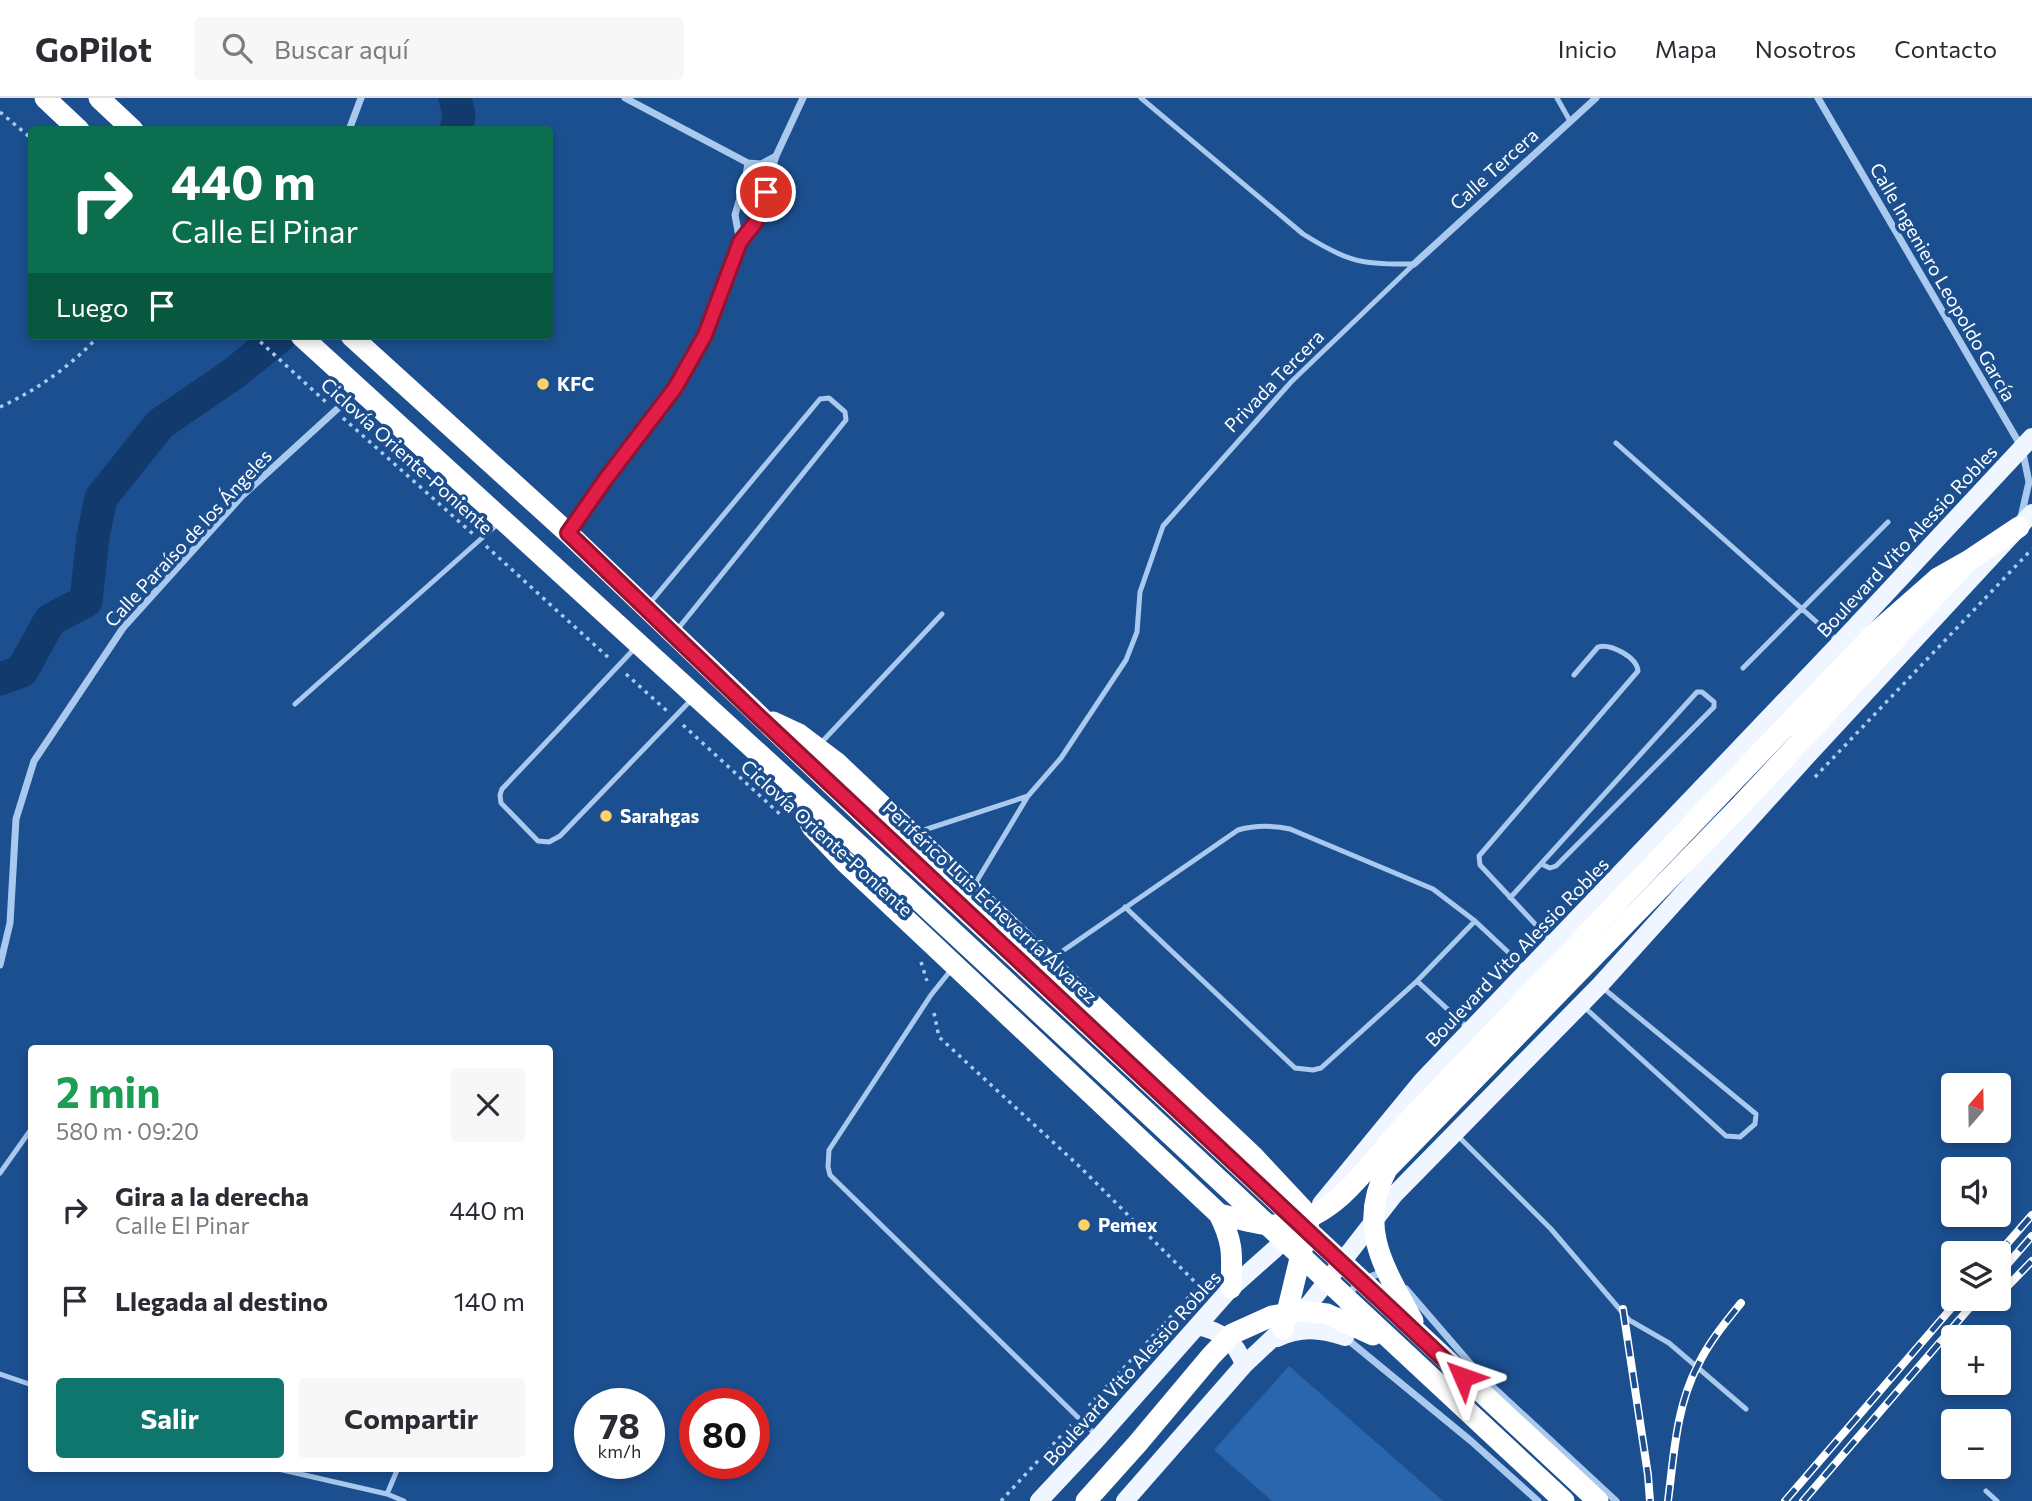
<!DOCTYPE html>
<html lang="es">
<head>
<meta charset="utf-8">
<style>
  :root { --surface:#fff; --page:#f7f7f7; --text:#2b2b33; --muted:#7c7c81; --line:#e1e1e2; --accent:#0f766e }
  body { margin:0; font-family:Commissioner,sans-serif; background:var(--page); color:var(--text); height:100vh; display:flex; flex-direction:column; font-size:26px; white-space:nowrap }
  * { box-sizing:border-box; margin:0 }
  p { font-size:23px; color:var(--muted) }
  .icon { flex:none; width:38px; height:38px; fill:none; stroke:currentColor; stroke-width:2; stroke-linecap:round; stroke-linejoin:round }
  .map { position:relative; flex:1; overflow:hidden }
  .side { position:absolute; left:28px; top:947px; width:525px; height:427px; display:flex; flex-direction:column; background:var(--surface); border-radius:7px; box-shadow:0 4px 10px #0003 }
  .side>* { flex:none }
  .banner { position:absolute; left:28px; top:28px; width:525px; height:214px; border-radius:7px; box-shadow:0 4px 10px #0003; background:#0b6e4f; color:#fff; overflow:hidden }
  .needle { width:46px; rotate:20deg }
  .tools { position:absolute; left:1941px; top:975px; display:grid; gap:14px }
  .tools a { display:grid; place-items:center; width:70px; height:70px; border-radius:7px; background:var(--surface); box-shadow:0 4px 10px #0003; font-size:35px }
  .speed { position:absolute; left:574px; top:1290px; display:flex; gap:14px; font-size:35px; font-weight:700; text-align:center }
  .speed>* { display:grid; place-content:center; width:91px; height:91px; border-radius:50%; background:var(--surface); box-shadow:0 4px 10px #0003; line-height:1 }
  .speed small { font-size:18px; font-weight:400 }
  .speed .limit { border:10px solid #d22; background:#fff; color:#111 }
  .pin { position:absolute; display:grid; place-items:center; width:60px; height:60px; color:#fff; margin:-30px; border:4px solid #fff; border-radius:50%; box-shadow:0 2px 7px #0007 }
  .me { position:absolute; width:77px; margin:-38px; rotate:313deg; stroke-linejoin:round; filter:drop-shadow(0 0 5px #0008) }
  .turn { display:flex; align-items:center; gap:24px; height:147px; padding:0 28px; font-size:32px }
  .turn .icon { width:91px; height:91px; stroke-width:2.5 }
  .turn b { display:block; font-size:49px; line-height:60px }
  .then { display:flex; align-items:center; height:66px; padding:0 28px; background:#0003; gap:14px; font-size:26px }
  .round { display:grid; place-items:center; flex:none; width:74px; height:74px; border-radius:7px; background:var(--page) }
  .summary { display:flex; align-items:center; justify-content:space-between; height:119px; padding:0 28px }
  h1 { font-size:42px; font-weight:700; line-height:52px; color:#1e9e55 }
  .action { display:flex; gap:14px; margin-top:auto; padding:14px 28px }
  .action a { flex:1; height:80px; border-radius:7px; background:var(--accent); color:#fff; font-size:28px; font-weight:700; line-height:80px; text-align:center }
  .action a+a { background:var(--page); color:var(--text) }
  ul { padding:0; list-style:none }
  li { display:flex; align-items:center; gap:21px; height:91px; padding:0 28px }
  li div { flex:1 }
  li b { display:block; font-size:26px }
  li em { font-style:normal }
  header { display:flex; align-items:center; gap:42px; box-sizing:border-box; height:98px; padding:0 35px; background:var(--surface); border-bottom:2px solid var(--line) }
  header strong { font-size:33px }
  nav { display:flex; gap:38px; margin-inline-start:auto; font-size:24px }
  .search { width:490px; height:63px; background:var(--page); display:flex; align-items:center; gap:18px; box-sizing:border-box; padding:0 24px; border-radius:7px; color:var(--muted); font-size:26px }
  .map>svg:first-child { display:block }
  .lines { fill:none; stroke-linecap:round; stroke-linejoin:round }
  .river { stroke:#123a6d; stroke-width:33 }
  .building { fill:#2a66ad }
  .path { stroke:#a9c9ee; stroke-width:3.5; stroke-dasharray:3.5 5; stroke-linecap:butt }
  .lane { stroke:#a9c9ee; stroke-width:5 }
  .street { stroke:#a9c9ee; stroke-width:7 }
  .primary { stroke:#f0f6ff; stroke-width:18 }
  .highway { stroke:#fff; stroke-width:21 }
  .rail-casing { stroke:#fff; stroke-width:8 }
  .rail { stroke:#1b4f8f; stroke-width:5; stroke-dasharray:16; stroke-linecap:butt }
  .highway-bridge { stroke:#fff; stroke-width:21 }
  .route-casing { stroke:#92132f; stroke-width:18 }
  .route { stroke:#e11d48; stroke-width:12 }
  .poi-dot { fill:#ffd166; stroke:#1b4f8f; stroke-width:2.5 }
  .labels { text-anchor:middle; stroke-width:7; stroke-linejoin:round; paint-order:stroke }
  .street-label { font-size:19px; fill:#fff; stroke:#1b4f8f }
  .poi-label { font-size:19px; font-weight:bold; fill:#fff; stroke:#1b4f8f; text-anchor:start }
</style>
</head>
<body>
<header>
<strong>GoPilot</strong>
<div class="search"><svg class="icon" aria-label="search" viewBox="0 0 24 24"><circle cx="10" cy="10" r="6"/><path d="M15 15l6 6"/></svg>Buscar aquí</div>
<nav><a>Inicio</a><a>Mapa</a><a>Nosotros</a><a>Contacto</a></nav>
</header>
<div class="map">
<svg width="2032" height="1403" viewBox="0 0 2032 1403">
  <rect width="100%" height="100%" fill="#1b4f8f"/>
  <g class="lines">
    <path class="river" d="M455,0L459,17L456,32
      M0,581L22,573L50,522L86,503L93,439L101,400L160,326L233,276L280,238"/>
  </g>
  <path class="building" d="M1289,1268L1443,1403H1272L1214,1352Z"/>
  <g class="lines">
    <path class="path" d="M0,14L32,41
      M254,238L327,305
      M0,309C37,292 69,269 97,240
      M343,320L473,436
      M486,448L610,561
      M626,576L667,613
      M683,627L783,719
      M1815,679L2032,451
      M921,864L927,883
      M934,915L939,939L1079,1068L1199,1188L1086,1311
      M1001,1403L1071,1327"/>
    <path class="lane" d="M1141,0L1303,136C1348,164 1361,167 1414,166
      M1557,0L1570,23
      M1616,345L1838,543
      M650,505L820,301L829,300L845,314L846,322L677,532
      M636,549L502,691L500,697L501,705L538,743L549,744L560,738L692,601
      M1743,570L1888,424
      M295,606L500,424
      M820,646L942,516
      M918,734L1028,698
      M975,786L1028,698L1061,660L1126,562L1137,534L1140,494L1163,428L1291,284L1414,166
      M1510,800L1697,594H1702L1714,604V609L1556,768L1550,770L1541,766
      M1125,809L1295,970L1313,972L1321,970L1417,883L1475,823
      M1550,842L1480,767L1479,758L1638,573C1637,559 1610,545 1598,549L1574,577
      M1051,861L1238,732C1256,727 1271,727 1290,731L1433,791L1475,823L1525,870
      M951,872L931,897L829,1052L828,1069L830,1077L1097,1338
      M1417,883L1469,931
      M1583,908L1726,1038L1740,1039L1755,1026L1756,1016L1603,890
      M1458,1038L1551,1131L1629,1222L1669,1245L1746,1311
      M0,1075L32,1030
      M0,1276L32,1287
      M274,1370L387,1396L398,1370
      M1986,1393L1997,1403
      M387,1396L404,1403"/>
    <path class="street" d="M625,0L748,65L761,66L776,58L803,0
      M1818,0L2022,350L2029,384L2021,419
      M349,32L361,0
      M740,144L735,117L745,83L748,65
      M1414,166L1596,0
      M568,434L605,382L675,291L705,238L740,144L755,125L776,58
      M0,867L10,825L16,721L34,663L123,530L242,398L358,292
      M1406,1191L1481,1278L1616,1403
      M1341,1221C1343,1196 1359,1179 1383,1175
      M1347,1241L1471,1343L1538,1403"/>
    <path class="primary" d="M1321,1106L1422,983L1840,545L2032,339
      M1197,1228C1221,1233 1236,1243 1244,1267
      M1277,1240C1301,1229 1320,1231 1345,1239
      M1039,1403L1098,1340L1230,1191L1294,1134
      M1125,1403L1244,1267L1310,1205L1394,1097L1600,887L1807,658L2032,415"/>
    <path class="highway" d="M45,0L79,32
      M99,0L133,32
      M301,238L882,768
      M351,238L568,435L899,751
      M773,624L799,636L836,664L1254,1059L1310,1119
      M792,693L812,729L845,764L1219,1116C1234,1146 1232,1157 1231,1190
      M1743,705L1968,463L2019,429
      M1219,1116C1240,1121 1265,1130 1288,1126C1336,1117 1367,1070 1397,1035L1872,538L1938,480L1968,463
      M1283,1231L1310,1119"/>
    <g class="rail-casing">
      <path id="rail" d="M1998,1156L2032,1117
        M1998,1177L2032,1138
        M1998,1198L2032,1163
        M1623,1211L1648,1377L1650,1403
        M1668,1403C1674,1357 1676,1309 1698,1267C1709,1244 1725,1225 1741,1205
        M1785,1403L1960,1200
        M1803,1403L1978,1200"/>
    </g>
    <use href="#rail" class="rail"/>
    <path class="highway-bridge" d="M899,751L1598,1403
      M882,768L1564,1403
      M1413,1223C1385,1171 1356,1129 1387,1071L1743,705
      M1086,1403L1138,1345L1211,1258L1232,1236L1272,1218L1300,1213L1327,1216L1373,1237"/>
  </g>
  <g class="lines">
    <g class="route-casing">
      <path id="route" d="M766,94L755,125L740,144L705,237L675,290L605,382L568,435L758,618L1463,1279"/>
    </g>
    <use href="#route" class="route"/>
  </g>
  <g class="poi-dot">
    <circle cx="543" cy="286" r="7"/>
    <circle cx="606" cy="718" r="7"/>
    <circle cx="1084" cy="1127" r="7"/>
  </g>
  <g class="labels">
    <g class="street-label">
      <text transform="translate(1494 71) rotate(-42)" y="7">Calle Tercera</text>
      <text transform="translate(1943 184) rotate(60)" y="7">Calle Ingeniero Leopoldo García</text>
      <text transform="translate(1274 283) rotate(-46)" y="7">Privada Tercera</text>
      <text transform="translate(407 358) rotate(42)" y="7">Ciclovía Oriente-Poniente</text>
      <text transform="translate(188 440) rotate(-47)" y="7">Calle Paraíso de los Ángeles</text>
      <text transform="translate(1907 443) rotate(-47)" y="7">Boulevard Vito Alessio Robles</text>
      <text transform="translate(827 740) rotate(42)" y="7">Ciclovía Oriente-Poniente</text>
      <text transform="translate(990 804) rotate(43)" y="7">Periférico Luis Echeverría Álvarez</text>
      <text transform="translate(1517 854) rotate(-46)" y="7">Boulevard Vito Alessio Robles</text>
      <text transform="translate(1132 1270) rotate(-48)" y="7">Boulevard Vito Alessio Robles</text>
    </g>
    <g class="poi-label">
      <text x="557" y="293">KFC</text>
      <text x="620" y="725">Sarahgas</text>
      <text x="1098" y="1134">Pemex</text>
    </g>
  </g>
</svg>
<div class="tools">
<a><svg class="needle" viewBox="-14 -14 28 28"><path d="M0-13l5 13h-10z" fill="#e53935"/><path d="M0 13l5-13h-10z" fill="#7c7c81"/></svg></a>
<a><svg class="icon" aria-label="sound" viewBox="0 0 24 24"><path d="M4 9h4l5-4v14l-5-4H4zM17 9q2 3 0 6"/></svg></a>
<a><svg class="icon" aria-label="layers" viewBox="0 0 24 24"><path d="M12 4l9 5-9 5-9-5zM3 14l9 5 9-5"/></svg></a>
<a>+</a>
<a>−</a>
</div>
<div class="speed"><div>78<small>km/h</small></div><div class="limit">80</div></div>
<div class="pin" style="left:766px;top:94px;background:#d93025"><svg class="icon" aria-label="arrive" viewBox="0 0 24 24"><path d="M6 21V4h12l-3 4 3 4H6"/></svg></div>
<svg class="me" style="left:1463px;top:1279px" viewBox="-20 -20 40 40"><path d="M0-17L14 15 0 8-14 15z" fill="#e11d48" stroke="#fff" stroke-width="4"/></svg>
<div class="banner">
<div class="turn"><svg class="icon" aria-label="right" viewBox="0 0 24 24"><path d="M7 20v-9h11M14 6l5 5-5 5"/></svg><div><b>440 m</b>Calle El Pinar</div></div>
<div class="then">Luego<svg class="icon" aria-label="arrive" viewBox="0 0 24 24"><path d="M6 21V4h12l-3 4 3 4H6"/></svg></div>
</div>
<section class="side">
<div class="summary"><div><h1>2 min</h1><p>580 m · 09:20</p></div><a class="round"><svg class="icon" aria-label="close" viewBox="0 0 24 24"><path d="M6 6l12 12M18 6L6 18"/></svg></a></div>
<ul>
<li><svg class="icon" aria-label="right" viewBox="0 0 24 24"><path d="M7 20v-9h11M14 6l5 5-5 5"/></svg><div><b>Gira a la derecha</b><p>Calle El Pinar</p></div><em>440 m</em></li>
<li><svg class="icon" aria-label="arrive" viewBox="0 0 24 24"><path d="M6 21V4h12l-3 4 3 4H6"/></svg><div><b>Llegada al destino</b></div><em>140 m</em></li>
</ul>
<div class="action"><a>Salir</a><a>Compartir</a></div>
</section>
</div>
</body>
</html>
